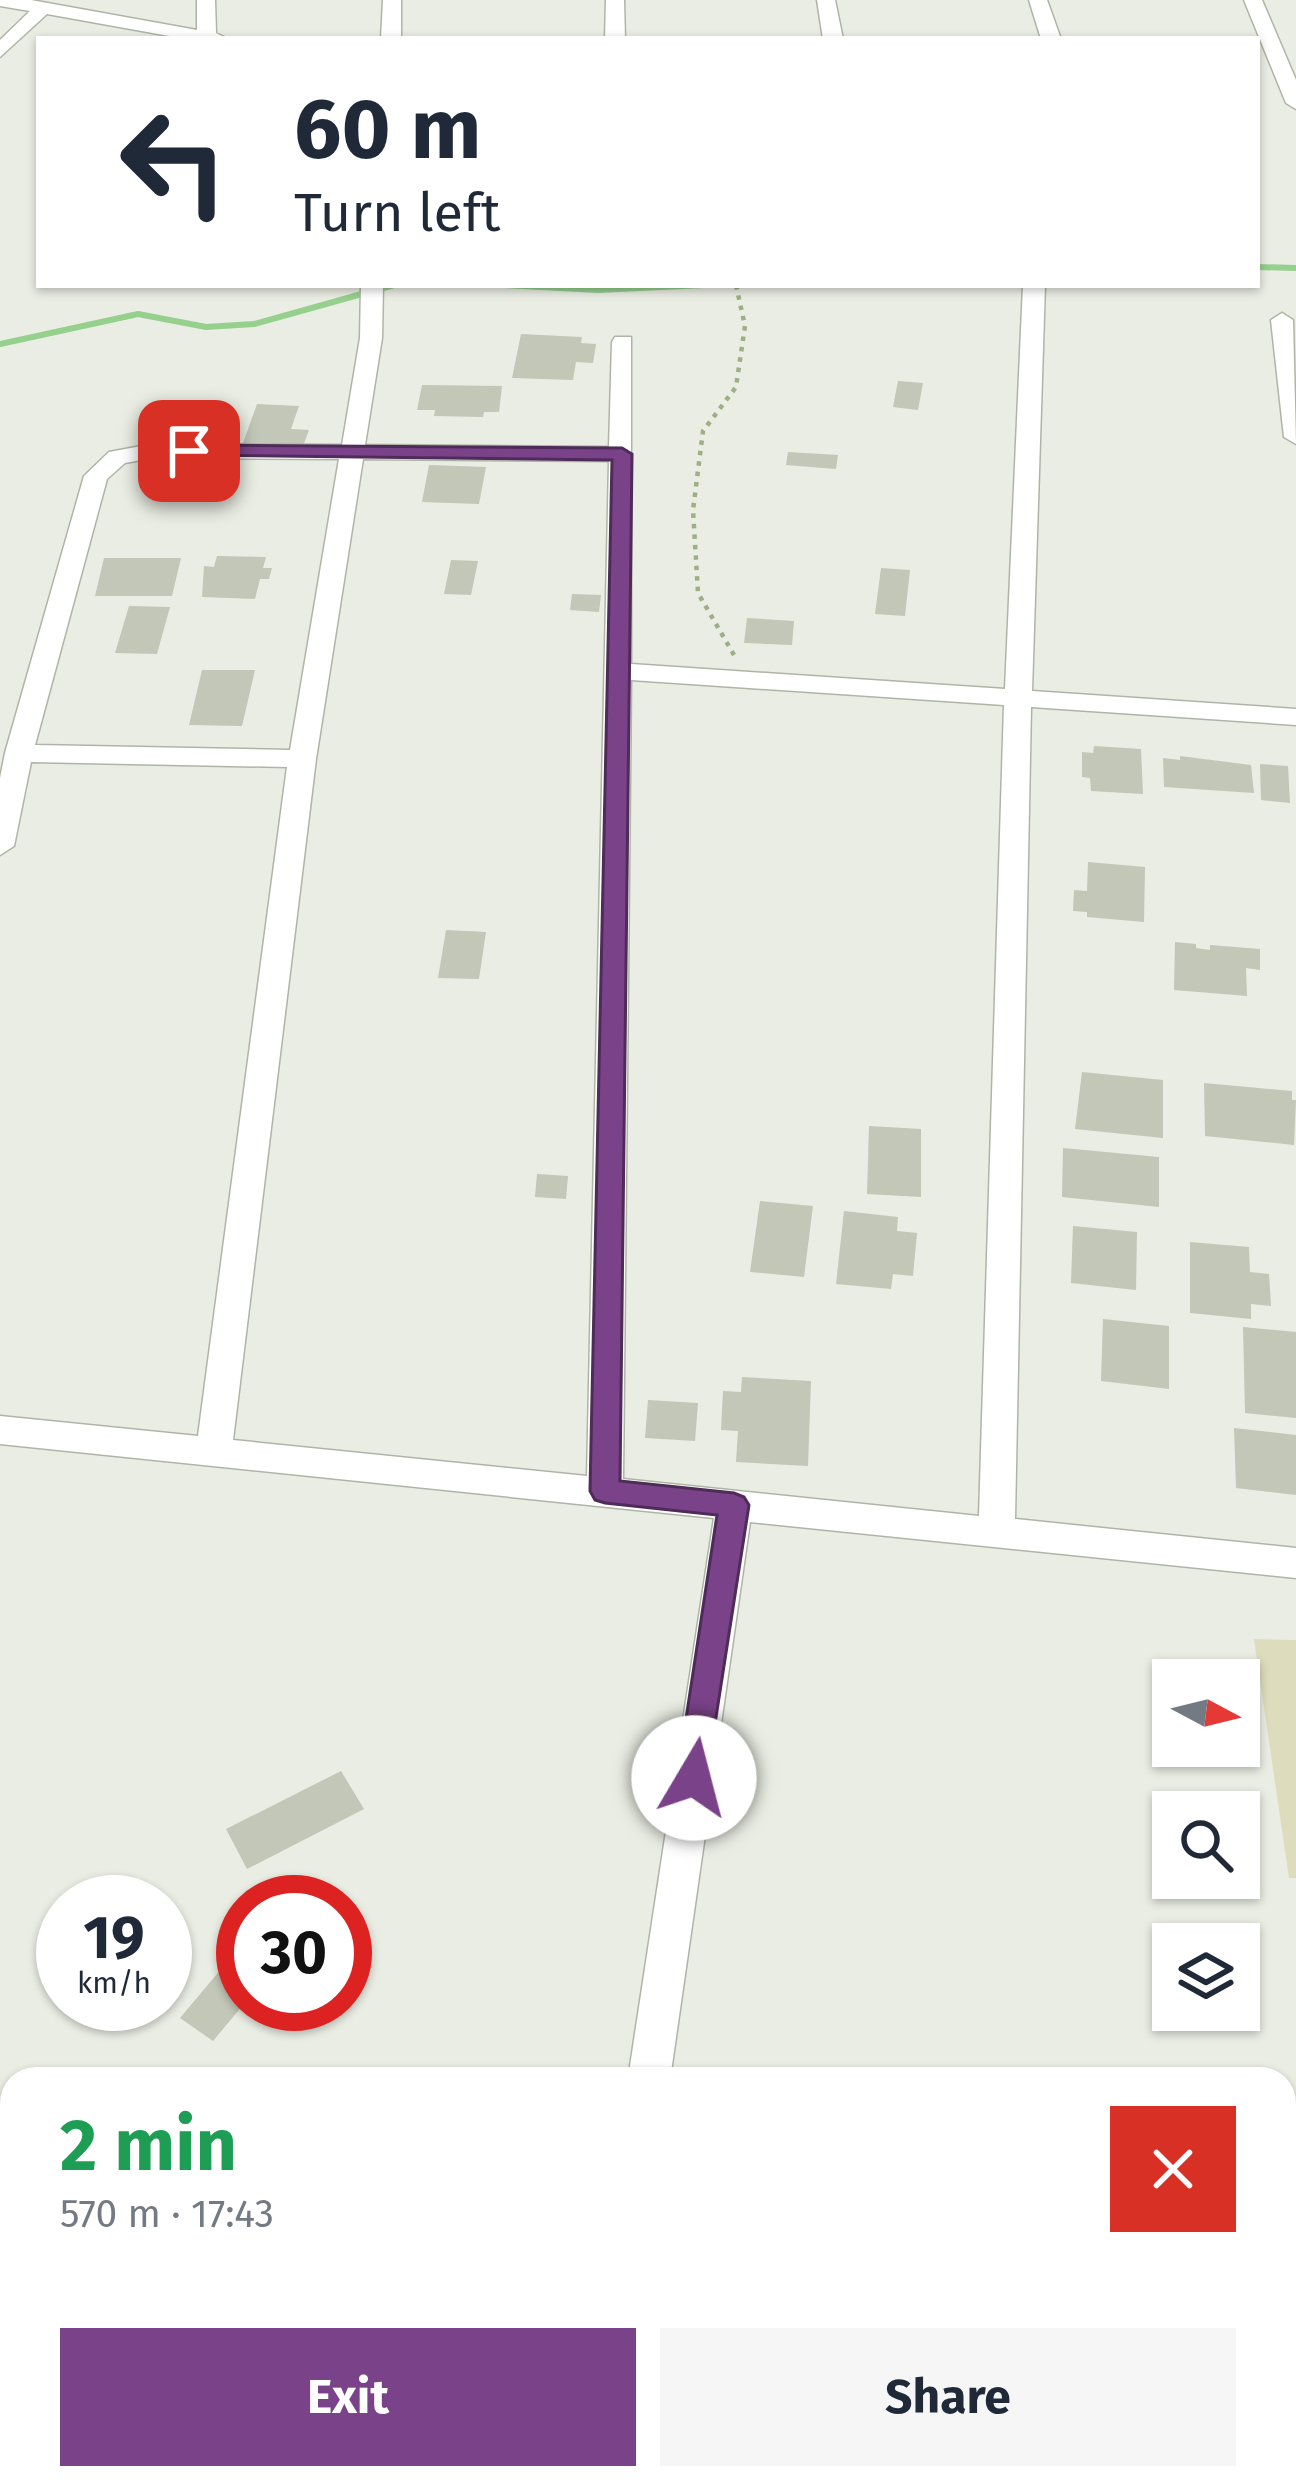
<!DOCTYPE html>
<html lang="en">
<head>
<meta charset="utf-8">
<style>
  :root { --surface:#fff; --page:#f6f6f7; --text:#1f2937; --muted:#747a83; --accent:#7a4289 }
  body { margin:0; font-family:"Fira Sans",sans-serif; background:var(--page); color:var(--text); height:100vh; display:flex; flex-direction:column; font-size:45px; white-space:nowrap }
  * { box-sizing:border-box; margin:0 }
  p { font-size:39px; color:var(--muted) }
  .icon { flex:none; width:66px; height:66px; fill:none; stroke:currentColor; stroke-width:2; stroke-linecap:round; stroke-linejoin:round }
  .map { position:relative; flex:1; overflow:hidden }
  .sheet { position:absolute; left:0px; top:2067px; width:1296px; height:423px; display:flex; flex-direction:column; background:var(--surface); border-radius:36px 36px 0 0; box-shadow:0 3px 9px #0004 }
  .sheet>* { flex:none }
  .banner { position:absolute; left:36px; top:36px; width:1224px; height:252px; border-radius:0px; box-shadow:0 3px 9px #0004; background:#fff; color:var(--text); overflow:hidden }
  .needle { width:78px; rotate:97deg }
  .buttons { position:absolute; left:1152px; top:1659px; display:grid; gap:24px }
  .buttons a { display:grid; place-items:center; width:108px; height:108px; border-radius:0px; background:var(--surface); box-shadow:0 3px 9px #0004; font-size:60px }
  .speed { position:absolute; left:36px; top:1875px; display:flex; gap:24px; font-size:60px; font-weight:700; text-align:center }
  .speed>* { display:grid; place-content:center; width:156px; height:156px; border-radius:50%; background:var(--surface); box-shadow:0 3px 9px #0004; line-height:1 }
  .speed small { font-size:30px; font-weight:400 }
  .speed .limit { border:18px solid #d22; background:#fff; color:#111 }
  .pin { position:absolute; display:grid; place-items:center; width:102px; height:102px; color:#fff; margin:-51px; border-radius:24px; box-shadow:0 6px 18px #0006 }
  .me { position:absolute; width:132px; margin:-66px; rotate:8deg; stroke-linejoin:round; filter:drop-shadow(0 0 9px #0008) }
  .turn { display:flex; align-items:center; gap:42px; height:252px; padding:0 60px; font-size:54px }
  .turn .icon { width:156px; height:156px; stroke-width:2.5 }
  .turn b { display:block; font-size:84px; line-height:102px }
  .round { display:grid; place-items:center; flex:none; width:126px; height:126px; border-radius:0px; background:var(--page) }
  .summary { display:flex; align-items:center; justify-content:space-between; height:204px; padding:0 60px }
  h1 { font-size:72px; font-weight:700; line-height:90px; color:#1e9e55 }
  .cta { display:flex; gap:24px; margin-top:auto; padding:24px 60px }
  .cta a { flex:1; height:138px; border-radius:0px; background:var(--accent); color:#fff; font-size:48px; font-weight:700; line-height:138px; text-align:center }
  .cta a+a { background:var(--page); color:var(--text) }
  .map>svg:first-child { display:block }
  .green { fill:#ddddbd }
  .lines { fill:none; stroke-linecap:round; stroke-linejoin:round }
  .stream { stroke:#95d08d; stroke-width:6 }
  .building { fill:#c2c7b8 }
  .minor-casing { stroke:#afb5a6; stroke-width:3 }
  .path { stroke:#9eaf85; stroke-width:4.5; stroke-dasharray:4.5 6; stroke-linecap:butt }
  .minor { fill:#fff; fill-rule:evenodd }
  .route { fill:#7a4289; stroke:#4f2b59; stroke-width:3 }
</style>
</head>
<body>
<div class="map">
<svg width="1296" height="2488" viewBox="0 0 1296 2488">
  <rect width="100%" height="100%" fill="#eaede3"/>
  <path class="green" d="M1254,1639L1296,1640V1878H1289Z"/>
  <g class="lines">
    <path class="stream" d="M1257,267L1296,268
      M505,285L598,290L704,285
      M0,344L138,314L206,327L254,324L394,285"/>
  </g>
  <path class="building" d="M521,334L582,337L581,343L596,344L593,363L576,362L573,380L512,378Z
    M898,381L923,383L918,410L893,407Z
    M422,385L502,386L499,412H484L483,417L434,416L435,410H417Z
    M257,404L299,406L291,429L309,430L303,446L243,443Z
    M788,452L838,455L836,469L786,465Z
    M429,465L486,467L479,504L422,502Z
    M217,556L266,557L263,568H272L269,579H260L255,599L202,597L204,566L214,567Z
    M104,558H181L172,596H95Z
    M451,560L478,561L471,595L444,594Z
    M881,568L910,570L905,616L875,614Z
    M572,594L601,595L599,612L570,610Z
    M129,606L170,607L157,654L115,653Z
    M747,618L794,621L792,645L744,643Z
    M202,670H255L242,726L189,725Z
    M1094,746L1141,749L1143,794L1091,791L1090,778L1082,777V752L1093,753Z
    M1180,756L1251,765L1254,793L1164,787L1163,758L1180,760Z
    M1260,764L1288,766L1290,803L1261,800Z
    M1088,862L1145,867L1144,922L1087,917V912L1073,911L1074,890L1087,891Z
    M446,930L486,932L479,979L438,978Z
    M1175,942L1196,944V948L1210,950V945L1260,949V970L1246,968L1247,996L1174,990Z
    M1082,1072L1163,1080V1138L1075,1129Z
    M1204,1083L1292,1091V1100H1296L1294,1145L1205,1136Z
    M869,1126L921,1129V1197L867,1194Z
    M1063,1148L1159,1157V1207L1062,1197Z
    M537,1174L568,1176L566,1199L535,1197Z
    M760,1201L813,1206L804,1277L750,1272Z
    M844,1211L898,1217L897,1231L917,1233L913,1276L893,1274L891,1289L836,1284Z
    M1073,1226L1137,1232L1136,1290L1071,1283Z
    M1190,1242L1249,1247L1250,1272L1269,1274L1271,1306L1251,1304V1319L1190,1313Z
    M1103,1319L1169,1326V1389L1101,1381Z
    M1243,1327L1296,1332V1418L1245,1413Z
    M742,1377L811,1381L808,1466L736,1462L738,1431L721,1430L723,1391L741,1392Z
    M648,1400L698,1403L695,1441L645,1438Z
    M1234,1428L1296,1435V1495L1236,1488Z
    M341,1771L364,1809L247,1869L226,1829Z
    M243,1943V2005L213,2041L180,2018Z
    M1284,2183L1296,2185V2244L1284,2242Z
    M327,2478H396L393,2488H323Z"/>
  <g class="lines">
    <g class="minor-casing">
      <path id="minor" d="M0,0H31L197,30V0H215L216,33L228,39H186L47,14L0,57V40L30,11L0,6Z
        M383,0H401V39H381Z
        M606,0H624L625,39H605Z
        M817,0H835L843,39H823Z
        M1029,0H1047L1061,39H1041Z
        M1244,0H1262L1296,80V109L1286,103Z
        M361,285H383L382,338L365,445L609,447L612,342L615,337H631V664L1005,689L1023,285H1045L1032,691L1296,709V725L1031,707L1015,1519L1296,1548V1578L750,1522L670,2079H628L714,1518L0,1444V1416L198,1436L287,767L31,762L14,846L0,855V778L5,753L84,476L109,452L152,444L342,445L360,338ZM152,458L339,459L290,750L35,745L107,479L125,463ZM363,459L609,461L587,1476L233,1440L316,759ZM631,680L1004,705L979,1516L623,1479Z
        M1282,313L1293,320L1296,444L1284,437L1271,320Z
        M552,2478H600L598,2488H550Z
        M867,2478H915L919,2488H871Z"/>
    </g>
    <path class="path" d="M734,655L698,593L693,510L703,431L736,387L745,326L736,285"/>
    <use href="#minor" class="minor"/>
  </g>
  <path class="route" d="M189,445L622,448L632,454L620,1481L734,1493L744,1497L749,1505L705,1788L694,1792L682,1788L677,1778L717,1515L605,1503L595,1500L590,1491L612,460L182,455L179,451Z"/>
</svg>
<div class="buttons">
<a><svg class="needle" viewBox="-14 -14 28 28"><path d="M0-13l5 13h-10z" fill="#e53935"/><path d="M0 13l5-13h-10z" fill="#747a83"/></svg></a>
<a><svg class="icon" aria-label="search" viewBox="0 0 24 24"><circle cx="10" cy="10" r="6"/><path d="M15 15l6 6"/></svg></a>
<a><svg class="icon" aria-label="layers" viewBox="0 0 24 24"><path d="M12 4l9 5-9 5-9-5zM3 14l9 5 9-5"/></svg></a>
</div>
<div class="speed"><div>19<small>km/h</small></div><div class="limit">30</div></div>
<div class="pin" style="left:189px;top:451px;background:#d93025"><svg class="icon" aria-label="arrive" viewBox="0 0 24 24"><path d="M6 21V4h12l-3 4 3 4H6"/></svg></div>
<svg class="me" style="left:694px;top:1778px" viewBox="-20 -20 40 40"><circle r="19" fill="#fff"/><path d="M0-13L10 11 0 6-10 11z" fill="#7a4289"/></svg>
<div class="banner">
<div class="turn"><svg class="icon" aria-label="left" viewBox="0 0 24 24"><path d="M17 20v-9H6M10 6l-5 5 5 5"/></svg><div><b>60 m</b>Turn left</div></div>
</div>
<section class="sheet">
<div class="summary"><div><h1>2 min</h1><p>570 m · 17:43</p></div><a class="round" style="background:#d93025;color:#fff"><svg class="icon" aria-label="close" viewBox="0 0 24 24"><path d="M6 6l12 12M18 6L6 18"/></svg></a></div>
<div class="cta"><a>Exit</a><a>Share</a></div>
</section>
</div>
</body>
</html>
